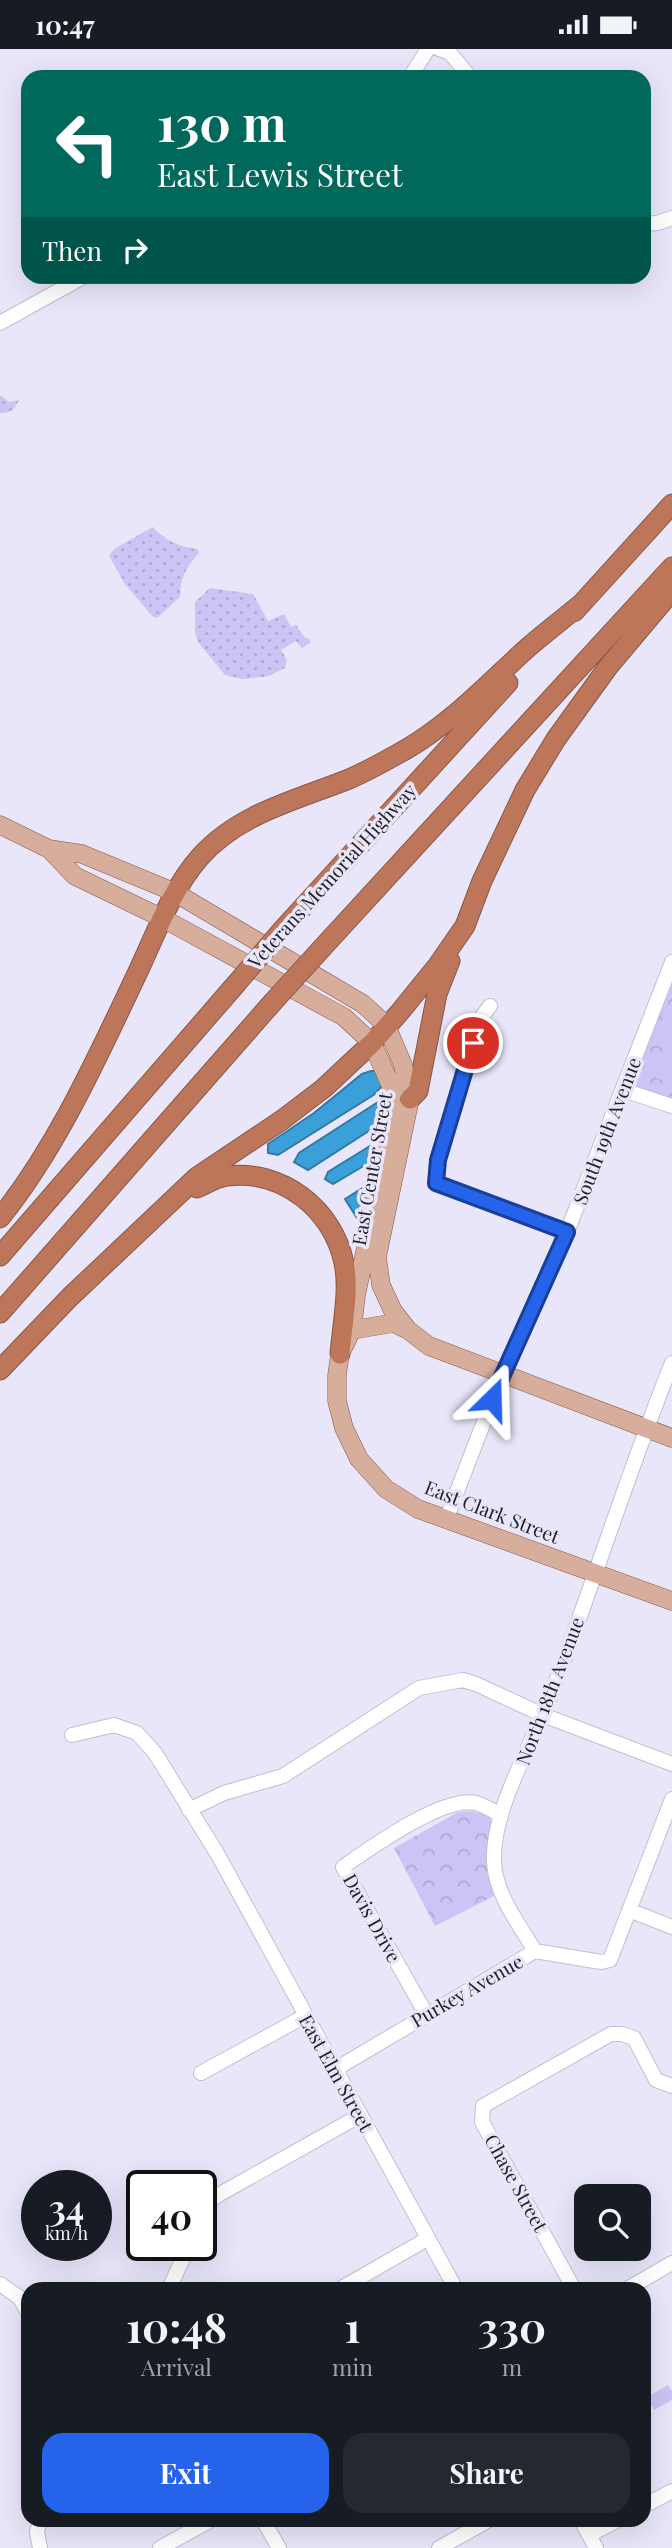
<!DOCTYPE html>
<html lang="en">
<head>
<meta charset="utf-8">
<style>
  :root { --surface:#171b24; --page:#242831; --text:#f1f3f6; --muted:#9ea1a6; --accent:#2563eb }
  body { margin:0; font-family:"Playfair Display",serif; background:var(--page); color:var(--text); height:100vh; display:flex; flex-direction:column; font-size:26px; white-space:nowrap }
  * { box-sizing:border-box; margin:0 }
  p { font-size:23px; color:var(--muted) }
  .icon { flex:none; width:38px; height:38px; fill:none; stroke:currentColor; stroke-width:2; stroke-linecap:round; stroke-linejoin:round }
  .map { position:relative; flex:1; overflow:hidden }
  .panel { position:absolute; left:21px; top:2233px; width:630px; height:245px; display:flex; flex-direction:column; background:var(--surface); border-radius:21px; box-shadow:0 7px 28px #0002 }
  .panel>* { flex:none }
  .guide { position:absolute; left:21px; top:21px; width:630px; height:214px; border-radius:21px; box-shadow:0 7px 28px #0002; background:#00695c; color:#fff; overflow:hidden }
  .fabs { position:absolute; left:574px; top:2135px; display:grid; gap:14px }
  .fabs a { display:grid; place-items:center; width:77px; height:77px; border-radius:14px; background:var(--surface); box-shadow:0 7px 28px #0002; font-size:35px }
  .speed { position:absolute; left:21px; top:2121px; display:flex; gap:14px; font-size:35px; font-weight:700; text-align:center }
  .speed>* { display:grid; place-content:center; width:91px; height:91px; border-radius:50%; background:var(--surface); box-shadow:0 7px 28px #0002; line-height:1 }
  .speed small { font-size:18px; font-weight:400 }
  .speed .limit { border:4px solid #111; border-radius:10px; background:#fff; color:#111 }
  .pin { position:absolute; display:grid; place-items:center; width:60px; height:60px; color:#fff; margin:-30px; border:4px solid #fff; border-radius:50%; box-shadow:0 2px 7px #0007 }
  .me { position:absolute; width:77px; margin:-38px; rotate:22deg; stroke-linejoin:round; filter:drop-shadow(0 0 5px #0008) }
  .turn { display:flex; align-items:center; gap:24px; height:147px; padding:0 21px; font-size:32px }
  .turn .icon { width:91px; height:91px; stroke-width:2.5 }
  .turn b { display:block; font-size:49px; line-height:60px }
  .then { display:flex; align-items:center; height:66px; padding:0 21px; background:#0003; gap:14px; font-size:26px }
  .eta { display:flex; justify-content:space-evenly; align-items:center; height:119px; text-align:center }
  .eta b { font-size:42px; font-weight:700; line-height:49px }
  .cta { display:flex; gap:14px; margin-top:auto; padding:14px 21px }
  .cta a { flex:1; height:80px; border-radius:21px; background:var(--accent); color:#fff; font-size:28px; font-weight:700; line-height:80px; text-align:center }
  .cta a+a { background:var(--page); color:var(--text) }
  .status { display:flex; justify-content:space-between; align-items:center; height:49px; padding:0 35px; background:var(--surface); direction:ltr }
  .status svg { height:19px; fill:currentColor }
  .map>svg:first-child { display:block }
  .grass { fill:url(#grass-dots) }
  .park { fill:url(#park-crowns) }
  .pitch { fill:#cdc4f6 }
  .water { fill:#3b9fda; stroke:#3479a5; stroke-width:2 }
  .lines { fill:none; stroke-linecap:round; stroke-linejoin:round }
  .minor-casing { stroke:#c1bed1; stroke-width:16 }
  .major-casing { stroke:#875848; stroke-width:19 }
  .highway-casing { stroke:#875848; stroke-width:21 }
  .minor { stroke:#fff; stroke-width:14 }
  .major { stroke:#d7ad9c; stroke-width:18 }
  .highway { stroke:#bd765a; stroke-width:19 }
  .highway-bridge-casing { stroke:#875848; stroke-width:21; stroke-linecap:butt }
  .highway-bridge { stroke:#bd765a; stroke-width:19 }
  .route-casing { stroke:#184099; stroke-width:18 }
  .route { stroke:#2563eb; stroke-width:12 }
  .labels { text-anchor:middle; stroke-width:7; stroke-linejoin:round; paint-order:stroke }
  .street-label { font-size:19px; fill:#222128; stroke:#e9e6fa }
</style>
</head>
<body>
<div class="status"><b>10:47</b><svg viewBox="0 0 49 12"><path d="M0 12V9h3v3zM5 12V6h3v6zM10 12V3h3v9zM15 12V0h3v12zM26 1h20v11H26zM47 4h2v5h-2z"/></svg></div>
<div class="map">
<svg width="672" height="2499" viewBox="0 0 672 2499">
  <defs>
    <pattern id="grass-dots" width="8" height="8" patternUnits="userSpaceOnUse" patternTransform="scale(1.75)"><rect width="8" height="8" fill="#cdc4f6"/><path d="M2 2h.1M6 6h.1" fill="none" stroke="#b0a8d3" stroke-width="1.8" stroke-linecap="round"/></pattern>
    <pattern id="park-crowns" width="20" height="18" patternUnits="userSpaceOnUse" patternTransform="scale(1.75)"><rect width="20" height="18" fill="#cdc4f6"/><path d="M2 6a3 3 0 1 1 6 0M12 15a3 3 0 1 1 6 0" fill="none" stroke="#b0a8d3"/></pattern>
  </defs>
  <rect width="100%" height="100%" fill="#e9e6fa"/>
  <path class="grass" d="M0,346L9,353L19,351C14,361 11,364 0,364Z
    M153,478C166,492 179,498 198,500L199,504C186,518 180,529 180,548L157,569L153,568L125,535L109,507L114,500Z
    M210,539L253,545L268,572L284,565L291,578L296,576L305,589H308L311,593L302,599L296,592L281,601L287,611L285,619L269,627L254,629L241,630L225,626L198,593L195,583V553Z"/>
  <path class="park" d="M672,935V1054L625,1036L654,945Z
    M472,1762L489,1767C495,1779 489,1783 488,1794C486,1811 493,1829 498,1845L435,1877L394,1799L458,1763Z"/>
  <path class="pitch" d="M672,972V1034L656,1029Z
    M668,2336L672,2342V2351L654,2361L647,2348Z"/>
  <path class="water" d="M371,1022H380L386,1032L375,1045L278,1106L268,1104V1095L314,1064L362,1025Z
    M378,1053L387,1054L389,1069L308,1121L294,1113L299,1104Z
    M370,1097L378,1098L377,1109L333,1135L325,1130L328,1123Z
    M372,1133L364,1180L345,1150Z"/>
  <g class="lines">
    <g class="minor-casing">
      <path id="minor" d="M439,0L450,4L470,28
        M410,28L428,0
        M644,175L657,174L672,169
        M0,274L83,228
        M490,957L480,970L438,1111L436,1134L567,1183
        M623,1041L672,1057
        M446,1471L502,1326L567,1183L672,913
        M72,1686L114,1676L137,1684L155,1704L218,1806L456,2240
        M189,1761L224,1744L283,1727L419,1639L463,1631L476,1635L543,1666L672,1715
        M629,1861L672,1878
        M535,1902C519,1875 495,1845 494,1812C492,1763 530,1698 548,1653C592,1541 627,1425 672,1314
        M426,1965L343,1818C370,1799 444,1746 476,1754C484,1756 493,1762 501,1766
        M334,2021L535,1902L601,1913L610,1911L672,1750
        M201,2024L305,1967
        M201,2170L212,2150L220,2145L359,2067
        M0,2235L20,2249L28,2264
        M169,2240L189,2196
        M340,2240L427,2190
        M574,2240L482,2073L483,2057L611,1985H622L634,1989L656,2031L672,2037
        M627,2240L672,2214
        M644,2457L672,2442
        M263,2471L279,2499
        M581,2471L596,2499
        M589,2486L618,2471
        M40,2499L37,2483L40,2471
        M160,2499L211,2471
        M439,2499L489,2471"/>
    </g>
    <g class="major-casing">
      <path id="major" d="M0,776L49,800L82,805L174,843L363,955L386,976L403,1016L410,1050L377,1208L381,1236L393,1262L408,1281L429,1297L672,1389
        M49,800L75,827L164,870L344,968L372,994L391,1037V1076L356,1247L352,1281L340,1305L337,1326V1352L344,1379L359,1410L386,1440L418,1460L672,1552
        M352,1281L394,1274L408,1281"/>
    </g>
    <g class="highway-casing">
      <path id="highway" d="M574,563L672,455
        M283,880L508,634
        M323,898L672,518
        M410,1050L418,1042L437,945L450,912
        M197,1139C206,1135 217,1128 227,1127C282,1120 333,1160 344,1214C350,1240 342,1278 340,1305
        M0,1169C57,1098 96,1011 135,929C155,888 170,842 200,808C239,764 297,751 349,730C368,722 387,711 405,701C450,675 486,637 524,602C542,586 562,571 581,555
        M0,1207L236,935
        M0,1264L272,954
        M0,1321L70,1248L197,1128L282,1071L324,1039L372,994L399,964L438,916L465,877L482,832L525,741L556,690L608,618L672,542"/>
    </g>
    <use href="#minor" class="minor"/>
    <use href="#major" class="major"/>
    <use href="#highway" class="highway"/>
    <g class="highway-bridge-casing">
      <path id="highway-bridge" d="M236,935L283,880
        M272,954L323,898"/>
    </g>
    <use href="#highway-bridge" class="highway-bridge"/>
  </g>
  <g class="lines">
    <g class="route-casing">
      <path id="route" d="M473,994L438,1111L436,1134L567,1183L492,1350"/>
    </g>
    <use href="#route" class="route"/>
  </g>
  <g class="labels">
    <g class="street-label">
      <text transform="translate(332 827) rotate(-48)" y="7">Veterans Memorial Highway</text>
      <text transform="translate(607 1082) rotate(-69)" y="7">South 19th Avenue</text>
      <text transform="translate(372 1120) rotate(-80)" y="7">East Center Street</text>
      <text transform="translate(492 1463) rotate(21)" y="7">East Clark Street</text>
      <text transform="translate(550 1642) rotate(-69)" y="7">North 18th Avenue</text>
      <text transform="translate(372 1869) rotate(61)" y="7">Davis Drive</text>
      <text transform="translate(467 1942) rotate(-30)" y="7">Purkey Avenue</text>
      <text transform="translate(336 2024) rotate(61)" y="7">East Elm Street</text>
      <text transform="translate(516 2134) rotate(61)" y="7">Chase Street</text>
    </g>
  </g>
</svg>
<div class="fabs">
<a><svg class="icon" aria-label="search" viewBox="0 0 24 24"><circle cx="10" cy="10" r="6"/><path d="M15 15l6 6"/></svg></a>
</div>
<div class="speed"><div>34<small>km/h</small></div><div class="limit">40</div></div>
<div class="pin" style="left:473px;top:994px;background:#d93025"><svg class="icon" aria-label="arrive" viewBox="0 0 24 24"><path d="M6 21V4h12l-3 4 3 4H6"/></svg></div>
<svg class="me" style="left:492px;top:1350px" viewBox="-20 -20 40 40"><path d="M0-17L14 15 0 8-14 15z" fill="#2563eb" stroke="#fff" stroke-width="4"/></svg>
<div class="guide">
<div class="turn"><svg class="icon" aria-label="left" viewBox="0 0 24 24"><path d="M17 20v-9H6M10 6l-5 5 5 5"/></svg><div><b>130 m</b>East Lewis Street</div></div>
<div class="then">Then<svg class="icon" aria-label="right" viewBox="0 0 24 24"><path d="M7 20v-9h11M14 6l5 5-5 5"/></svg></div>
</div>
<section class="panel">
<div class="eta">
<div><b>10:48</b><p>Arrival</p></div>
<div><b>1</b><p>min</p></div>
<div><b>330</b><p>m</p></div>
</div>
<div class="cta"><a>Exit</a><a>Share</a></div>
</section>
</div>
</body>
</html>
